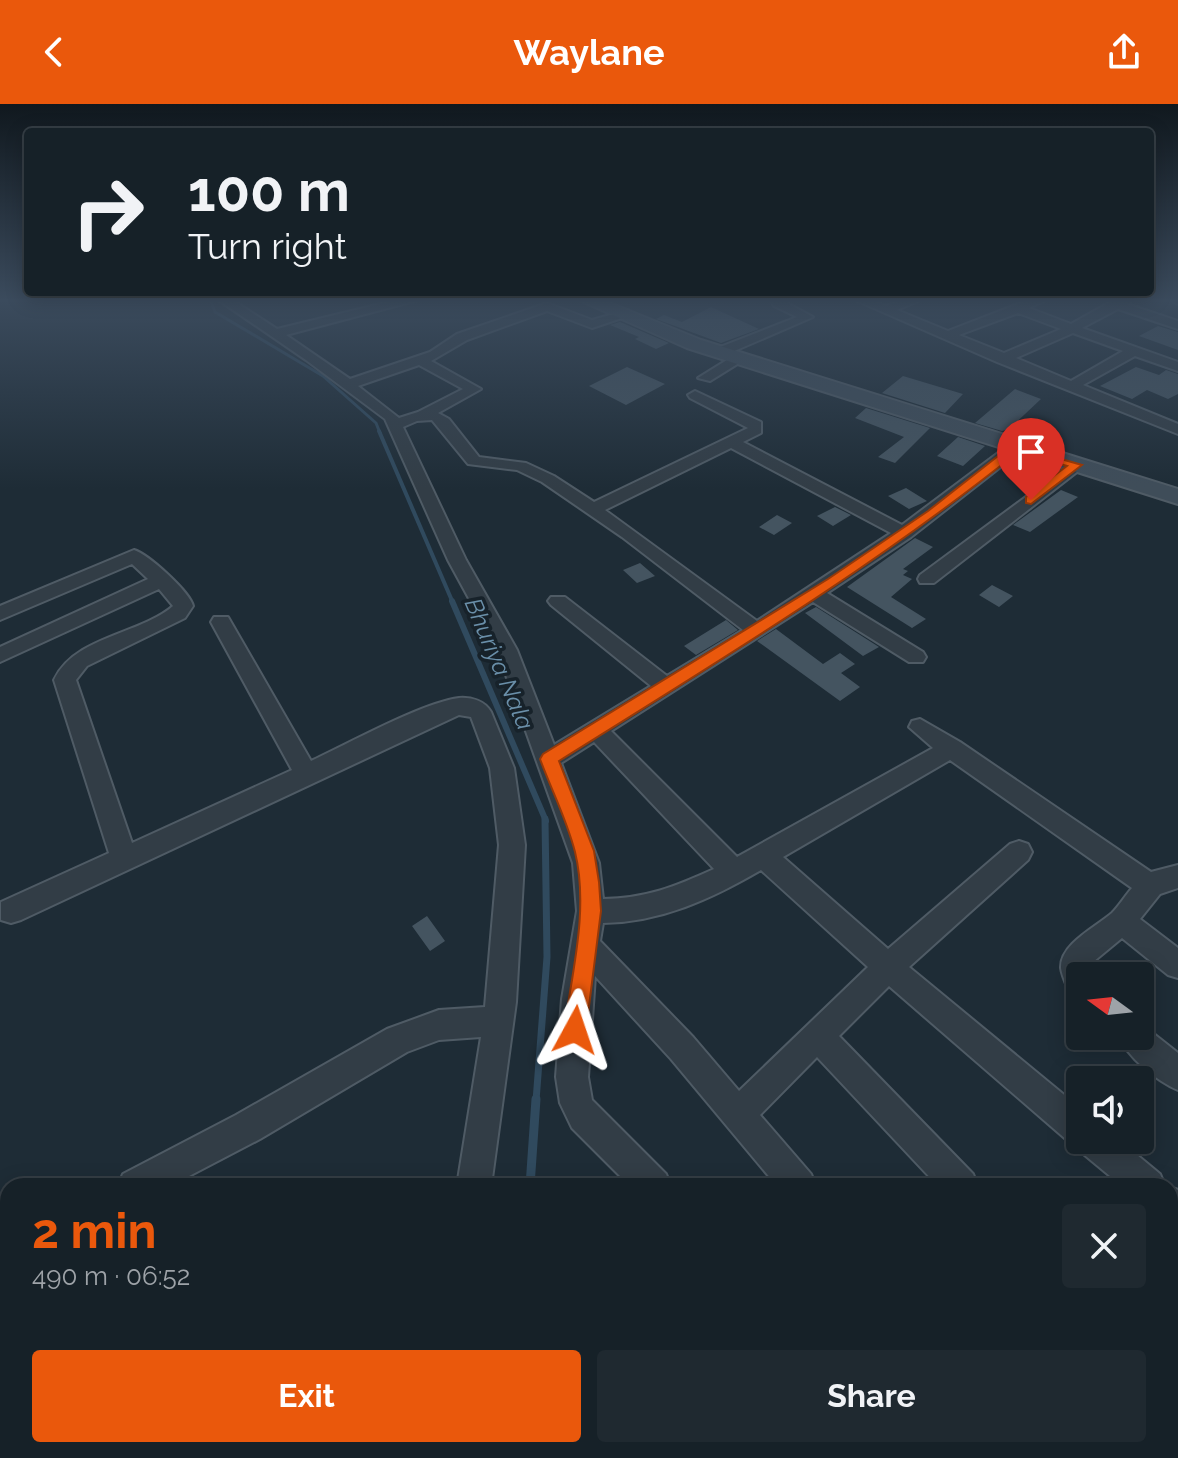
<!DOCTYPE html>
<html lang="en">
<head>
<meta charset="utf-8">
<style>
  :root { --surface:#162128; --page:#1f2930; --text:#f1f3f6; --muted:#9ea3a8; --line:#353e45; --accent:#ea580c }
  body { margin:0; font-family:Raleway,sans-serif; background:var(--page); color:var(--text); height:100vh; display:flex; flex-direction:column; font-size:30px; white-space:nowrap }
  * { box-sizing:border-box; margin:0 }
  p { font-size:26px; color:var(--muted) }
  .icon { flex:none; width:44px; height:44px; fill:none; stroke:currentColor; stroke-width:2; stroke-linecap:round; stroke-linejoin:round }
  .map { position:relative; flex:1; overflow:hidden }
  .panel { position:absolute; left:0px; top:1074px; width:1178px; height:280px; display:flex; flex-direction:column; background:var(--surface); border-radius:24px 24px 0 0; box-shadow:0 4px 20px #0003,0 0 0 2px var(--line) }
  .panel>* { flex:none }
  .hud { position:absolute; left:24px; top:24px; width:1130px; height:168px; border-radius:8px; box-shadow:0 4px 20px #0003,0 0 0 2px var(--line); background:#162128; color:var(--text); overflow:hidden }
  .needle { width:52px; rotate:285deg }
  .tools { position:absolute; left:1066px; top:858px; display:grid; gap:16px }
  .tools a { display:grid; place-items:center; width:88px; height:88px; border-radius:8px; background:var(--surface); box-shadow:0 4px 20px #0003,0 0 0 2px var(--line); font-size:40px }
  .pin { position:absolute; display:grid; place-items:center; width:68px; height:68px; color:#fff; margin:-82px -34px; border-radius:50% 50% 50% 0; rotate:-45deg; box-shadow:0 0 8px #0007 }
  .pin .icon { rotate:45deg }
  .me { position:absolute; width:88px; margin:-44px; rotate:5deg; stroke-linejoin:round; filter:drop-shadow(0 0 6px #0008) }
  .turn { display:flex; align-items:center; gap:28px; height:168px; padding:0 32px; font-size:36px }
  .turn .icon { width:104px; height:104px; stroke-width:2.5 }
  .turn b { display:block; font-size:56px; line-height:68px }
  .round { display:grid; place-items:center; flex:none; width:84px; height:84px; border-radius:8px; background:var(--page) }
  .overview { display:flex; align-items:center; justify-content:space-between; height:136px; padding:0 32px }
  h1 { font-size:48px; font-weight:700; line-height:60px; color:var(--accent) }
  .button { display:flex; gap:16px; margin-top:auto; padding:16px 32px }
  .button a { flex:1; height:92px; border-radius:8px; background:var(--accent); color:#fff; font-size:32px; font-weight:700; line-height:92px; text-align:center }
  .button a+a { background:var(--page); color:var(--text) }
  header { display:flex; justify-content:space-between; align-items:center; height:104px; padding:0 32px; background:var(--accent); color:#fff; font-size:36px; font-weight:700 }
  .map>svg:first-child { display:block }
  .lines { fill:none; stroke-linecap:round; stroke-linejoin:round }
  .stream-far4 { stroke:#304a5e; stroke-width:3 }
  .stream-far3 { stroke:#304a5e; stroke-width:4 }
  .stream-far2 { stroke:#304a5e; stroke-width:6 }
  .stream-far1 { stroke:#304a5e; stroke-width:7 }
  .stream { stroke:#304a5e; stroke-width:9 }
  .building { fill:#445460 }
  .street-casing { stroke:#4f5b65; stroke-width:4 }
  .secondary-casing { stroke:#4f5b65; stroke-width:4 }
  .street { fill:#323d46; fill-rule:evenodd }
  .secondary { fill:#3f4d59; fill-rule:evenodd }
  .route { fill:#ea580c; stroke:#983908; stroke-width:2 }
  .labels { text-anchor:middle; stroke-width:7; stroke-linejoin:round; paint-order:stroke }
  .water-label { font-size:24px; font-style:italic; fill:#6a8fa9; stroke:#17222a }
</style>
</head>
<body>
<header><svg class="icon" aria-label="back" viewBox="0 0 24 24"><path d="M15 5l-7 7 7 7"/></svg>Waylane<svg class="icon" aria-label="share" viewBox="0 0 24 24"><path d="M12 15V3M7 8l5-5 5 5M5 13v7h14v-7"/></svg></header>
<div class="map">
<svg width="1178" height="1354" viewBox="0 0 1178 1354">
  <rect width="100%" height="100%" fill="#1e2c36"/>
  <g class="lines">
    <path class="stream-far4" d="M210,195L215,208L323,272L376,319L380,329"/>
    <path class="stream-far3" d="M379,327L453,499"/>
    <path class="stream-far2" d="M452,497L546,717"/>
    <path class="stream-far1" d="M536,997L547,853L545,715"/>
    <path class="stream" d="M530,1082L536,995
      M510,1354L511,1346"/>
  </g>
  <path class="building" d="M711,203L759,225L721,239L656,215L664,211L682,218Z
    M620,218L669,239L656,245L635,235L639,233L610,221Z
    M1158,222L1178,228V246L1139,232Z
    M627,263L665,280L626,301L589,282Z
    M1136,263L1159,271L1166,266L1178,270V290L1168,295L1147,286L1132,295L1100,282Z
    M903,272L963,290L945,309L882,289Z
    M1015,285L1041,295L1009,325L1002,327L975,319Z
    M866,304L930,324L895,359L878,353L904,333L855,314Z
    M958,333L985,342L963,362L937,352Z
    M906,384L927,397L909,405L888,392Z
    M1061,386L1078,393L1030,428L1013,421Z
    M835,403L851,411L833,422L817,412Z
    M777,411L792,419L774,431L759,423Z
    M915,434L933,443L903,465L908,467L903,471L912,475L891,493L926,515L912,524L847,483Z
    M640,459L655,472L637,479L623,466Z
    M992,481L1013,492L999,503L979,491Z
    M816,503L879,543L863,552L805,509Z
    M726,516L738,526L696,551L684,542Z
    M776,525L823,560L840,549L855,560L841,569L860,583L840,597L757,537Z
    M427,812L445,837L430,847L412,822Z"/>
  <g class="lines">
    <g class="street-casing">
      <path id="street" d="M217,195H231L277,225L401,195H422L286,231L350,275L430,248L457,230L547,199L592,216L628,206V212L592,224L547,207L467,236L431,257L481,285L438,309L449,315L479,353L526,359L554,372L594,398L748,324L690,294L688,291L695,287L761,318V329L743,338L902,421L1010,340H1022V346L911,433L827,489L923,548L926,553L923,558H909L813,498L611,627L737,753L933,644L909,623L912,617L920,615L960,638L1151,768L1178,761V784L1160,790L1140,815L1178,844V874L1168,871L1122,834L1093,858L1090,864L1092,872H1080V893L1070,889C1067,882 1062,872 1061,864C1060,840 1096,823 1112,809C1119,802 1125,792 1132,784L950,656L783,753L888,845L1010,740L1019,737L1028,740L1032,748L1028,756L909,863L1080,1004V1036H1119L1160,1070L1165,1082H1122L1081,1048L1078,1041L1068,1037L889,882L839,932L973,1070L978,1082H938L817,953L760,1011L811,1070L816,1082H777L671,955L595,872L588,973L592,996L666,1070L671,1082H630L572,1024L560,999L556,973L562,895L577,807L573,759L497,546L448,456L385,315L306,256ZM419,261L463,285L418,308L399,314L358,282ZM432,316L468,360L517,366L542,378L622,433L743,526L667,572L565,493H551L548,497L551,501L651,582L554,641L517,546L466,456L403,323L417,317ZM731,344L891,429L757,517L605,406ZM594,638L714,765C674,783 647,794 603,795L599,759L561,659ZM761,766L868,863L739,987L693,933L600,837L603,819C661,818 711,795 761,766Z
        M776,195H791L787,199L813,213L725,251H715V245L797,213L774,202L772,199Z
        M853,195H869L886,202L905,195H923L897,206L948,227L1031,195H1048L1029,204L1071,220L1112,197L1133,195L1127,200L1178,217V225L1118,205L1082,224L1178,258V267L1135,252L1083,281L1178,320V330L997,258ZM1018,209L1061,225L1004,249L959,231ZM1073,229L1123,247L1071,277L1016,254Z
        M1169,195H1178V200Z
        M735,251L747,254L710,277L698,274Z
        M1076,356L1084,361L1082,364L934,479H920L918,475L920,471Z
        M134,446C148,450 190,488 193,502L185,514L87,562L76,576L132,739L292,666L211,518L214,513H228L311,657C348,640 421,599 459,594C471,593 485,597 491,608L514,664L525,741L516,898L491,1082H457L481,933L439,936L407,948L260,1035L170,1082H118L123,1070L236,1011L387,925L439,906L485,903L499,741L490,664L471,613L459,611L21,816L11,819L1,816V798L109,749L54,576C75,532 139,531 173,502L159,485L0,558V543L148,475L132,460L0,516V502Z
        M1140,919L1178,949V986C1157,977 1127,953 1119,932H1140Z
        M1170,1083L1178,1086V1125L1170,1122Z
        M8,1131V1168L0,1171V1134Z
        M1178,1141V1187L1170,1190V1144Z
        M408,1346H448V1354H406Z
        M677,1346H717L718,1354H676Z
        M905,1346H948L952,1354H908Z
        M1037,1346H1079L1076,1354H1033Z"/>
    </g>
    <g class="secondary-casing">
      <path id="secondary" d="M577,195H600L701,236L1178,385V400L687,244Z"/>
    </g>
    <use href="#street" class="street"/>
    <use href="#secondary" class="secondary"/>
  </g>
  <linearGradient id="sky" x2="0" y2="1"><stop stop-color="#10181e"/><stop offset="0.51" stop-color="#3b4b5d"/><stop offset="1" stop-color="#3b4b5d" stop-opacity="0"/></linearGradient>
  <rect width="1178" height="385" fill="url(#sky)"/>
  <path class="route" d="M1012,341L1082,361L1031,400L1026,399V393L1067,362L1018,348C872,465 717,558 559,657L594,747L599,778L601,807L586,926L583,934L575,937L567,934L564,926C572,868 589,805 575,748C567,716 551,685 540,655L543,650L828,475L928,407Z"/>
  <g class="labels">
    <g class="water-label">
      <text transform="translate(499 560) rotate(67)" y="8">Bhuriya Nala</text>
    </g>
  </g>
</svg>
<div class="tools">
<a><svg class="needle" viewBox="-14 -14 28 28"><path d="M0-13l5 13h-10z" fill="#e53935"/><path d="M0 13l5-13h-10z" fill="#9ea3a8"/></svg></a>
<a><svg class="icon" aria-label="sound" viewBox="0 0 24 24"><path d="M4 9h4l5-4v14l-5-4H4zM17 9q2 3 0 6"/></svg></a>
</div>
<div class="pin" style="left:1031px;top:396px;background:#d93025"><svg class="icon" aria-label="arrive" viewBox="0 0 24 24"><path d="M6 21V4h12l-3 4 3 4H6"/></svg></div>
<svg class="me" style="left:575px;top:926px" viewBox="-20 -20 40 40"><path d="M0-17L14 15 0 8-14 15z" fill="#ea580c" stroke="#fff" stroke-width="4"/></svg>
<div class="hud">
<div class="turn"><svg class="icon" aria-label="right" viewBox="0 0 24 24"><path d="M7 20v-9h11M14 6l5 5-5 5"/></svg><div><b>100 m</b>Turn right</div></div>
</div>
<section class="panel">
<div class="overview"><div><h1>2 min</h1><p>490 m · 06:52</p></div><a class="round"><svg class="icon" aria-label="close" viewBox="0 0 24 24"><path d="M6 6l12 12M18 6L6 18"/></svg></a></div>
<div class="button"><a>Exit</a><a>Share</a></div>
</section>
</div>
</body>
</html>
